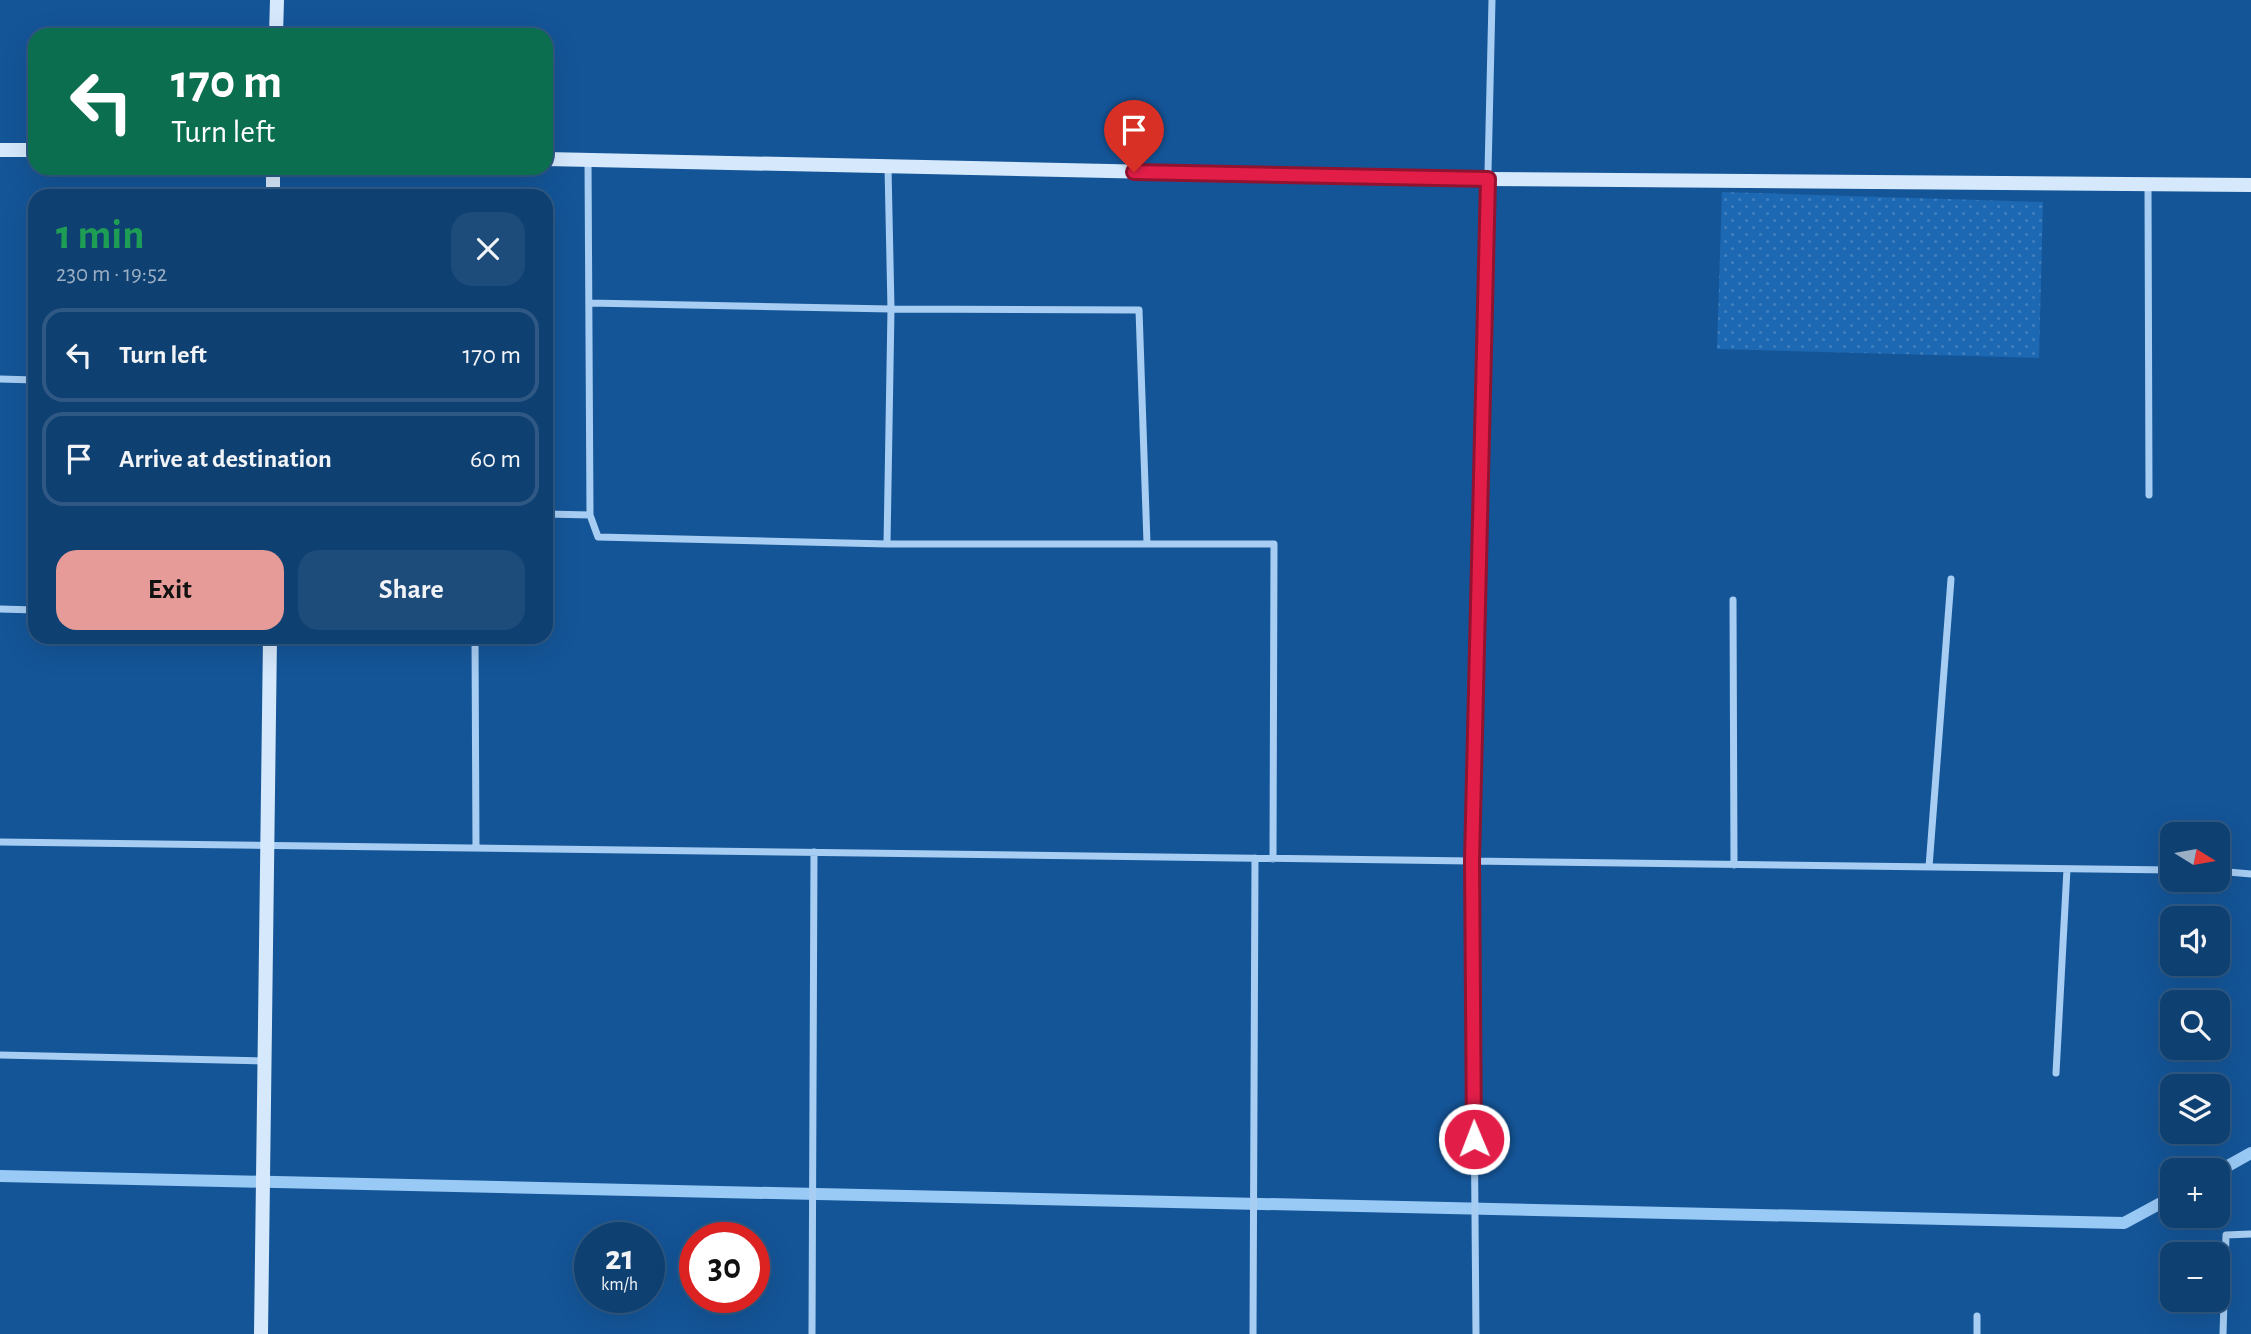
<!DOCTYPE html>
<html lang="en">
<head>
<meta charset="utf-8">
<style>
  :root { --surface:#0f4072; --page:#1d4b7a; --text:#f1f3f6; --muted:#9bafc4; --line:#2f5984; --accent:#e69b98 }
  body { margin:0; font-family:"Alegreya Sans",sans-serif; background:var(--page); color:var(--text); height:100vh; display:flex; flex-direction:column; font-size:26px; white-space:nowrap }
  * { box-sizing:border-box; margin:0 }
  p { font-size:23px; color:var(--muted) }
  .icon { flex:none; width:38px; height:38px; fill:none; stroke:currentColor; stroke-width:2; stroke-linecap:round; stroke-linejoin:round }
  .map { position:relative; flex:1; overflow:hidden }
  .side { position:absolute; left:28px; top:189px; width:525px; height:455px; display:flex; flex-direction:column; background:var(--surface); border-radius:21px; box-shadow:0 7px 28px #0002,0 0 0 2px var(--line) }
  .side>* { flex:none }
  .guide { position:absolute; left:28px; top:28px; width:525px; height:147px; border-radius:21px; box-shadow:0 7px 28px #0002,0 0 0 2px var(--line); background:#0b6e4f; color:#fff; overflow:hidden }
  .needle { width:46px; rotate:101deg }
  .controls { position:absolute; left:2160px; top:822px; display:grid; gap:14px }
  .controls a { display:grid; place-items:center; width:70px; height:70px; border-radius:14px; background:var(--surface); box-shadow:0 7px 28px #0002,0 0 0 2px var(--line); font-size:35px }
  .speed { position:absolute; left:574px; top:1222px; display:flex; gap:14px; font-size:35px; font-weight:700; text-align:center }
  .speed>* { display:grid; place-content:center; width:91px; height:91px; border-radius:50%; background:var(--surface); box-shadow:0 7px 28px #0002,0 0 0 2px var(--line); line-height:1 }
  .speed small { font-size:18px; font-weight:400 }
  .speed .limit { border:10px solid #d22; background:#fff; color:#111 }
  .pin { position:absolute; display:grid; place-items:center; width:60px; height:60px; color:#fff; margin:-72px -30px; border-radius:50% 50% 50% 0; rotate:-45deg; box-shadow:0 0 7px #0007 }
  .pin .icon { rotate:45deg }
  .me { position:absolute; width:77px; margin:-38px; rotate:359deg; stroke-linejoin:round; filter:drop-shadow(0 0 5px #0008) }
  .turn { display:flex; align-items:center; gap:24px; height:147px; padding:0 28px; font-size:32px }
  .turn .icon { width:91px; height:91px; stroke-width:2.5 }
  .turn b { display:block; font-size:49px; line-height:60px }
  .round { display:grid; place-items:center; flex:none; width:74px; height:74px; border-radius:21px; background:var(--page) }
  .headline { display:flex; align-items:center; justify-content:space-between; height:119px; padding:0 28px }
  h1 { font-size:42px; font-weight:600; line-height:52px; color:#1e9e55 }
  .button { display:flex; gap:14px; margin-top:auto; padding:14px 28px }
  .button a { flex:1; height:80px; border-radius:21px; background:var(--accent); color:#111; font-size:28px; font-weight:600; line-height:80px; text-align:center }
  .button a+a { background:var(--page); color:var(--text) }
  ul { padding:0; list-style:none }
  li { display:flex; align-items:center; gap:21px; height:94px; margin:0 14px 10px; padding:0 14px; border:4px solid var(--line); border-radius:21px }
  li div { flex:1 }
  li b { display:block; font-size:26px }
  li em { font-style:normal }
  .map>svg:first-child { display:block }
  .green { fill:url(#green-dots) }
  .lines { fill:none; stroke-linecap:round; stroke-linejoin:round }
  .stream { stroke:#99c9f5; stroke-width:12 }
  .street { stroke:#a7cdf2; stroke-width:7 }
  .secondary { stroke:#d6e9fc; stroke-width:14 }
  .route-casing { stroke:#92132f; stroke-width:18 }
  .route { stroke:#e11d48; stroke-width:12 }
</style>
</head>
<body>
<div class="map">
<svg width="2251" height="1334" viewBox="0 0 2251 1334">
  <defs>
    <pattern id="green-dots" width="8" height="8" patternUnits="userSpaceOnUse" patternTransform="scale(1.75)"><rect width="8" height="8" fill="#1d68b2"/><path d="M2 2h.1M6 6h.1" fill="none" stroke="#3f7fbe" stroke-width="1.8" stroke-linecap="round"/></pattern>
  </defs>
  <rect width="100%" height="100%" fill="#145598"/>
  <path class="green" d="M1722,192L2043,202L2039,358L1717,349Z"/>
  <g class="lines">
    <path class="stream" d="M2217,1172L2251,1153
      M0,1176L2124,1223L2172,1197"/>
    <path class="street" d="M2148,185L2149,495
      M589,303L891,309L1139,310L1147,543
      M0,379L35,380
      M546,514L590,515L588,160
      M590,515L598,537L887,544H1274L1273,859
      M887,544L891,309L888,167
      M1733,600L1734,865
      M0,609L35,610
      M475,637L476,848
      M0,842L2172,870
      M1929,867L1951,579
      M2217,871L2251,874
      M0,1055L264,1061
      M2056,1073L2067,869
      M812,1334L814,852
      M1253,1334L1255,858
      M1476,1334L1472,861L1492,0
      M1977,1334V1316
      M2223,1334L2226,1235L2251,1234"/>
    <path class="secondary" d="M276,35L277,0
      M0,150H35
      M546,159L1488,179L2251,185
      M273,196V168
      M261,1334L270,637"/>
  </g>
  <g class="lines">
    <g class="route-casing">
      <path id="route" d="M1134,172L1488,179L1472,861L1474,1139"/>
    </g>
    <use href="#route" class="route"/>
  </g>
</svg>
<div class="controls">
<a><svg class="needle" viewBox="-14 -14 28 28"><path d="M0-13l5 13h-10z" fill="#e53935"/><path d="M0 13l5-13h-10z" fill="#9bafc4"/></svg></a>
<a><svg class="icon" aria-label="sound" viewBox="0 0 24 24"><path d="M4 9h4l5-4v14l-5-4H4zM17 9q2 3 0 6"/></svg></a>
<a><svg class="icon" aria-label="search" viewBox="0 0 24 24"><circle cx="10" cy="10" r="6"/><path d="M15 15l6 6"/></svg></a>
<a><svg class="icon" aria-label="layers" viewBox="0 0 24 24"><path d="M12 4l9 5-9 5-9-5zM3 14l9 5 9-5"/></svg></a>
<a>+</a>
<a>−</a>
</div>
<div class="speed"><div>21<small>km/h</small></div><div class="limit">30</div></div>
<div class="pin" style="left:1134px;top:172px;background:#d93025"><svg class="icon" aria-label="arrive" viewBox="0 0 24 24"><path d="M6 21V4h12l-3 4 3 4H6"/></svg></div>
<svg class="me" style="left:1474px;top:1139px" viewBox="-20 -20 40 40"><circle r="17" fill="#e11d48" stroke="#fff" stroke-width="3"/><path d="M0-11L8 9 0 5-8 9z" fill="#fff"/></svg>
<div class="guide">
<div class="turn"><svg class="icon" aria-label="left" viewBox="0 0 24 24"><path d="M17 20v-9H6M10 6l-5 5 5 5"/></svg><div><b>170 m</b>Turn left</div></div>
</div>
<section class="side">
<div class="headline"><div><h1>1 min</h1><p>230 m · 19:52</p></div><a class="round"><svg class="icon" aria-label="close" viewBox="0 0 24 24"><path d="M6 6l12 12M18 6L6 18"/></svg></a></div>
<ul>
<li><svg class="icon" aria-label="left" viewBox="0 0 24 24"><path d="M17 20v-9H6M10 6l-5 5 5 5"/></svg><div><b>Turn left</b></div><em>170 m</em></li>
<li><svg class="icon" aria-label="arrive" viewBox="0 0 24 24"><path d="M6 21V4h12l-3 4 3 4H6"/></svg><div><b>Arrive at destination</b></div><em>60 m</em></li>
</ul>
<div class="button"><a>Exit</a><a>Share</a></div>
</section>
</div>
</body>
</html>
